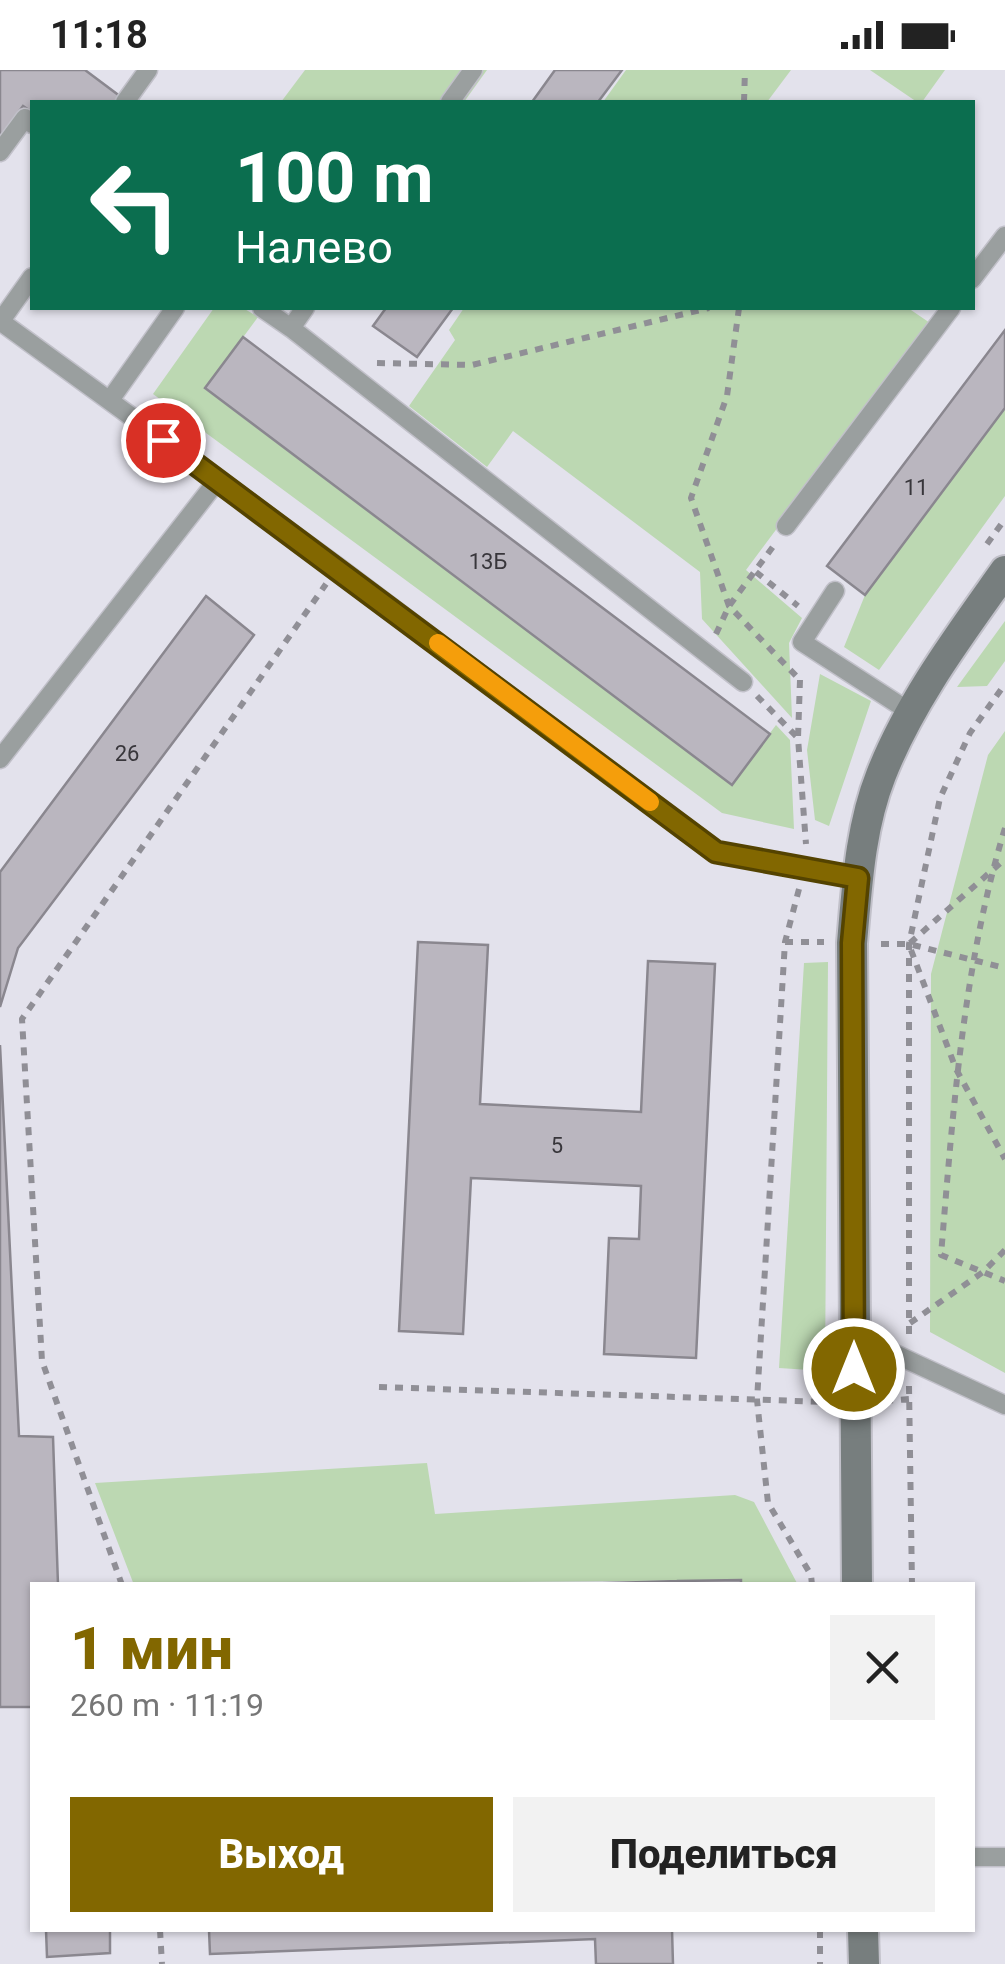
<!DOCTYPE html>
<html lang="ru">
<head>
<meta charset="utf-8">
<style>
  :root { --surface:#fff; --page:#f2f2f2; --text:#222; --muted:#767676; --accent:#826700 }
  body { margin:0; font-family:Roboto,sans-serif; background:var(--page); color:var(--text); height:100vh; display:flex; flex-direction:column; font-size:38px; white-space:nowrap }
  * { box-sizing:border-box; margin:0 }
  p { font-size:32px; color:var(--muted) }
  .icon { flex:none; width:55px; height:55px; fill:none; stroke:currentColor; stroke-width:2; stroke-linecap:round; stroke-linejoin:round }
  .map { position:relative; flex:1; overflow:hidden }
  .drawer { position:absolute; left:30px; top:1512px; width:945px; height:350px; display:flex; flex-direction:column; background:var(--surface); border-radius:0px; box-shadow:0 2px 8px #0004 }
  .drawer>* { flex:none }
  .banner { position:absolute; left:30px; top:30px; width:945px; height:210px; border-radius:0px; box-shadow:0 2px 8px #0004; background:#0b6e4f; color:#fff; overflow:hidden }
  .pin { position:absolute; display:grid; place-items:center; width:85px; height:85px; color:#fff; margin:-42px; border:5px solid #fff; border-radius:50%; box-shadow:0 2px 10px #0007 }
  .me { position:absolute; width:110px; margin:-55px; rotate:0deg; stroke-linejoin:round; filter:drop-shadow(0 0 8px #0008) }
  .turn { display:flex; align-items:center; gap:35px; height:210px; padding:0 40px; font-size:45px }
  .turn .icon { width:130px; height:130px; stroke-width:2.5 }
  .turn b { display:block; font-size:70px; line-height:85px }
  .round { display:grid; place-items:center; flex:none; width:105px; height:105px; border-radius:0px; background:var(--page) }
  .summary { display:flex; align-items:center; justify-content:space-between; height:170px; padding:0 40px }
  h1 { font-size:60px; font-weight:800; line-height:75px; color:var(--accent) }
  .action { display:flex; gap:20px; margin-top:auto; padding:20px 40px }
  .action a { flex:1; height:115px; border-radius:0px; background:var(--accent); color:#fff; font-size:40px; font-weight:800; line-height:115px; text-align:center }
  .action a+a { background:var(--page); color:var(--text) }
  .status { display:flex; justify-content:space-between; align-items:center; height:70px; padding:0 50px; background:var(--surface); direction:ltr }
  .status svg { height:28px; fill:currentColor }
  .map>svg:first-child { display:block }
  .green { fill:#bcd8b2 }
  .building { fill:#bab6bf; stroke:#8a878f; stroke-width:2.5 }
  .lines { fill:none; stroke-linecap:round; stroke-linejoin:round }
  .service-casing { stroke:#c1c0c9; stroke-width:21 }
  .secondary-casing { stroke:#c1c0c9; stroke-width:34 }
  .path { stroke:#908f96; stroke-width:6; stroke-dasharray:8 8; stroke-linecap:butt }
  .service { stroke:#9a9f9f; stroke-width:18 }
  .secondary { stroke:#777e7e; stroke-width:30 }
  .route-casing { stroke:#544300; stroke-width:25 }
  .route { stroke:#826700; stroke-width:18 }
  .slow { stroke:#f59e0b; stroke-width:18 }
  .labels { text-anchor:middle; stroke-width:9; stroke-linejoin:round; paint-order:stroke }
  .number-label { font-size:22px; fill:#38363b }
</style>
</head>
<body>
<div class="status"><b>11:18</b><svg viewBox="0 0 49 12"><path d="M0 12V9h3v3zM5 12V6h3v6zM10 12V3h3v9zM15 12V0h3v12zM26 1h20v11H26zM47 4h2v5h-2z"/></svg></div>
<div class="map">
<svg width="1005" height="1894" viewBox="0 0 1005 1894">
  <rect width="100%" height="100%" fill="#e3e2ec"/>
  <path class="green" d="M305,0H487L464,32H281Z
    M626,0H791L767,32H603Z
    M870,0H945L922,32H917Z
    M214,238H243L258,247L205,319L731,715L776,655L790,670L794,759L722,743L153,324Z
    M464,238H908L930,253L746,500L802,548L789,573L792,648L702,549L700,502L513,361L487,397L409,336L455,270L449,260Z
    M1005,338V426L879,600L844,577L865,525Z
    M1005,551V591L987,616L957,617Z
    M820,604L871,631L829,756L815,750L807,680Z
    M1005,661V1303L930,1262L931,904L988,685Z
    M828,892L825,1301L779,1298L804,893Z
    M427,1393L435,1444L735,1425L754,1432L798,1515H741V1510L134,1515L95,1413Z"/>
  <path class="building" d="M0,0H85L121,27L116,32H32V42L23,36L0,67Z
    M555,0H622L598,32H532Z
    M386,238H453L417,287L373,256Z
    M1005,260V338L865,525L827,496Z
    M243,267L770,664L732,715L205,318Z
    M206,526L254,565L18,878L0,937V802Z
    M418,872L488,875L480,1034L641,1042L648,891L715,894L696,1288L604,1284L609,1168L639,1169L641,1116L471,1108L463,1264L399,1261Z
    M0,975L19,1366L53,1367L58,1515H32V1637H0Z
    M741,1510V1515H678V1511Z
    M678,1511V1515H542Z
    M46,1860H110V1883L47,1887Z
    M209,1860H672L673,1894H596L595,1869L210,1884Z"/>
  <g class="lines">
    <g class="service-casing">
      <path id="service" d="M125,32L148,0
        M450,32L473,0
        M0,82L25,48L32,54
        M972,209L1005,166
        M262,238L291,258L305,238
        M0,251L338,497L716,782L858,808
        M0,252L32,207
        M291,258L743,612
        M110,330L175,238
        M786,456L951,238
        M835,521L802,572L910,642
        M0,689L217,411
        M854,1265L1005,1335
        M972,1787H1005"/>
    </g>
    <g class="secondary-casing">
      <path id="secondary" d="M857,1515L852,873C857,817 860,758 881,705C910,631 959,566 1005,501
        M863,1860L864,1894"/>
    </g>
    <path class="path" d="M744,32L745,0
      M739,238L727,326L691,428L729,536L800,610
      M377,293L472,295L709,238
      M987,474L1005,449
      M756,502L798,536
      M716,564L729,536L775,474
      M800,610L798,668L806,774
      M757,626L797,667
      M1005,758C963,896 953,1041 941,1185L1005,1211
      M799,819L785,872L757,1330L768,1433L811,1505L812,1515
      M785,872H824
      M910,873L1005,789
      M881,874H909L1005,898
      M911,880L956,999L1005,1089
      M910,1253L983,1202L1005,1180
      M909,1264V874L940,728L970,663L1005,614
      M909,1316L912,1515
      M379,1317L828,1332
      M885,1331L909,1329
      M122,1515L42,1291L22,949L326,514
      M160,1860L162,1894
      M820,1860V1894"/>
    <use href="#service" class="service"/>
    <use href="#secondary" class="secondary"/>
  </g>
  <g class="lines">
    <g class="route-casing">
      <path id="route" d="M163,370L716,782L858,808L852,873L854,1299"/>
    </g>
    <use href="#route" class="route"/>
    <path class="slow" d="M438,573L650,732"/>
  </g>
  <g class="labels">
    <g class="number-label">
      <text x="916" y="425">11</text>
      <text x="488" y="499">13Б</text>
      <text x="127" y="691">26</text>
      <text x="557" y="1083">5</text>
    </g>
  </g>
</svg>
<div class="pin" style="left:163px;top:370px;background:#d93025"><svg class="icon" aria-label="arrive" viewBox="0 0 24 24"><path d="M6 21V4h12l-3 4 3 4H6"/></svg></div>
<svg class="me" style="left:854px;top:1299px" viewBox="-20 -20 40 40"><circle r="17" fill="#826700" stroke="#fff" stroke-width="3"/><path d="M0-11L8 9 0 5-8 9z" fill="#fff"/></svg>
<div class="banner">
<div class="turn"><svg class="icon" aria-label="left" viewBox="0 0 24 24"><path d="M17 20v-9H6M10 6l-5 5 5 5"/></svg><div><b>100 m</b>Налево</div></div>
</div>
<section class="drawer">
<div class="summary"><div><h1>1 мин</h1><p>260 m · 11:19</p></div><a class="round"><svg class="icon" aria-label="close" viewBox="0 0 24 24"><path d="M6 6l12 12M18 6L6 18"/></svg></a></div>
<div class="action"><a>Выход</a><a>Поделиться</a></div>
</section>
</div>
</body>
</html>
